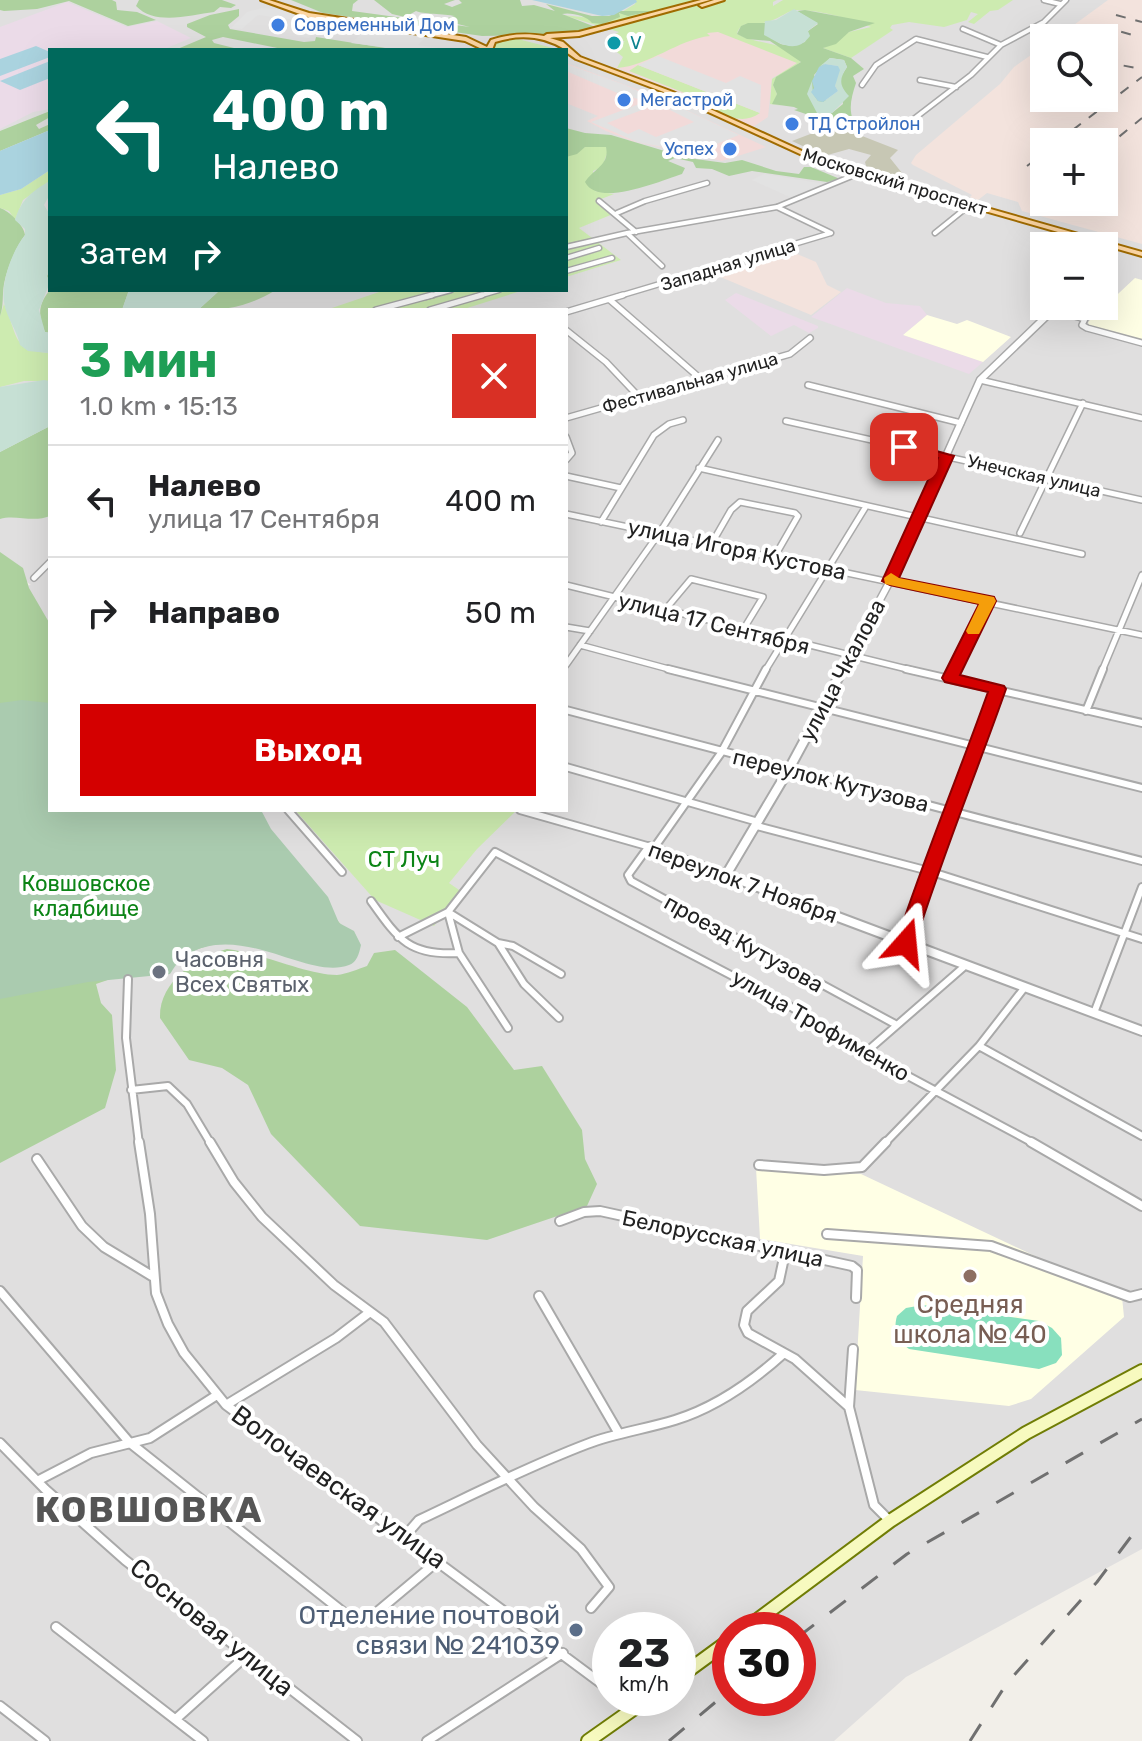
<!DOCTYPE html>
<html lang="ru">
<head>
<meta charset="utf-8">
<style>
  :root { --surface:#fff; --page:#f2f2f2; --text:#202124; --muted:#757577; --line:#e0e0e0; --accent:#d40000 }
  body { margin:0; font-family:Rubik,sans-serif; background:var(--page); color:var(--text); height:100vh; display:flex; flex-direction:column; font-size:30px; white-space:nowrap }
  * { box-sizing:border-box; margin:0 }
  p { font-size:26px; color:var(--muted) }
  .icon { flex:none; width:44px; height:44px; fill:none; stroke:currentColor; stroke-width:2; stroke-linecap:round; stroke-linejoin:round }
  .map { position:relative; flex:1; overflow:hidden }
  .sheet { position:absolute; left:48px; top:308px; width:520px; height:504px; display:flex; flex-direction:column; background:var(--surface); border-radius:0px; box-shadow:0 8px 32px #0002 }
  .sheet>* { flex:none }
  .banner { position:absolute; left:48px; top:48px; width:520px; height:244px; border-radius:0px; box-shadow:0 8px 32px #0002; background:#00695c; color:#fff; overflow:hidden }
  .tools { position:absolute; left:1030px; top:24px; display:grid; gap:16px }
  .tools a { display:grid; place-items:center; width:88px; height:88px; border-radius:0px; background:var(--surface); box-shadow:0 8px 32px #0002; font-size:40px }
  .speed { position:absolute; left:592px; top:1612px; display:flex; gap:16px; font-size:40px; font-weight:700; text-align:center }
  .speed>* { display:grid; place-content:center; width:104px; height:104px; border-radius:50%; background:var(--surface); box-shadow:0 8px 32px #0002; line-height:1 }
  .speed small { font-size:20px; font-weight:400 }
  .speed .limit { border:12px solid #d22; background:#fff; color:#111 }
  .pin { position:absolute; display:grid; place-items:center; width:68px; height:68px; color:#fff; margin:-34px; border-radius:16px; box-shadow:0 4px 12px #0006 }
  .me { position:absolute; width:88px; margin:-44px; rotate:18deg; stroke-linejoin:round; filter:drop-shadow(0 0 6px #0008) }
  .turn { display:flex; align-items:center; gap:28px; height:168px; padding:0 32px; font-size:36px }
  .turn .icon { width:104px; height:104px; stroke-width:2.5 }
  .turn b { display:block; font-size:56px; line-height:68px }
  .then { display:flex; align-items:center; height:76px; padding:0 32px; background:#0003; gap:16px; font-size:30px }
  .round { display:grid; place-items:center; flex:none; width:84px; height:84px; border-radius:0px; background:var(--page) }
  .summary { display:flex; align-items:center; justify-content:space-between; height:136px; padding:0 32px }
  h1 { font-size:48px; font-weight:700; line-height:60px; color:#1e9e55 }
  .button { display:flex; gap:16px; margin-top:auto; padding:16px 32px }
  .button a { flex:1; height:92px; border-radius:0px; background:var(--accent); color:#fff; font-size:32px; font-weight:700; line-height:92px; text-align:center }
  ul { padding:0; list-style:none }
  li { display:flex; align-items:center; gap:24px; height:112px; padding:0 32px; border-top:2px solid var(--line) }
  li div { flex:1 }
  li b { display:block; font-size:30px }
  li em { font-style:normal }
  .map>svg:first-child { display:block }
  .residential { fill:#e0dfdf; fill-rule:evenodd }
  .commercial { fill:#f2dad9 }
  .industrial { fill:#ebdbe8 }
  .education { fill:#ffffe5 }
  .military { fill:#f3e3dd; fill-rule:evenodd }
  .construction { fill:#c7c7b4 }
  .grass { fill:#cdebb0 }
  .forest { fill:#add19e; fill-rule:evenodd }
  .wetland { fill:#c6e0d4 }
  .cemetery { fill:#aacbaf }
  .pitch { fill:#88e0be }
  .parking { fill:#e2e2e2; fill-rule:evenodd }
  .water { fill:#aad3df }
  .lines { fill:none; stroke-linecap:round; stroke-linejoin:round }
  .minor-far3-casing { stroke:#a9a9a9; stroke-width:7 }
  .minor-far2-casing { stroke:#a9a9a9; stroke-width:8 }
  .minor-far1-casing { stroke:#a9a9a9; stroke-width:10 }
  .minor-casing { stroke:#a9a9a9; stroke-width:12 }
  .tertiary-far2-casing { stroke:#a9a9a9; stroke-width:8 }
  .tertiary-far1-casing { stroke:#a9a9a9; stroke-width:9 }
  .tertiary-casing { stroke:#a9a9a9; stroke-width:12 }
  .secondary-casing { stroke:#707d05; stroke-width:16 }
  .primary-casing { stroke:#a06b00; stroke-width:4 }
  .minor-far3 { stroke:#fff; stroke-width:4 }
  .minor-far2 { stroke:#fff; stroke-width:5 }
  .minor-far1 { stroke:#fff; stroke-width:6 }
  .minor { stroke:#fff; stroke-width:8 }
  .tertiary-far2 { stroke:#fff; stroke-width:5 }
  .tertiary-far1 { stroke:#fff; stroke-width:6 }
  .tertiary { stroke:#fff; stroke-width:8 }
  .secondary { stroke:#f7fabf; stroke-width:12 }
  .primary { fill:#fcd6a4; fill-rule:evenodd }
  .rail-far1 { stroke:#707070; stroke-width:2; stroke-dasharray:10 10; stroke-linecap:butt }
  .rail { stroke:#707070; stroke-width:3; stroke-dasharray:20 20; stroke-linecap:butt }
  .route { fill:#d40000; stroke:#8a0000; stroke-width:2 }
  .slow { fill:#f59e0b }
  .shop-dot { fill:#3f7fe0; stroke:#fff; stroke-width:3 }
  .culture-dot { fill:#0f9aa8; stroke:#fff; stroke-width:3 }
  .worship-dot { fill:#6b7280; stroke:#fff; stroke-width:3 }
  .education-dot { fill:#8d6e63; stroke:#fff; stroke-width:3 }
  .service-dot { fill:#5c6f8a; stroke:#fff; stroke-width:3 }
  .labels { text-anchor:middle; stroke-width:8; stroke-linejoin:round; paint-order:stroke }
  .far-shop-label { font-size:18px; fill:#366cbe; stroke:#fff; text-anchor:start }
  .far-culture-label { font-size:18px; fill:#0d838f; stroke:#fff; text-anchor:start }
  .far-street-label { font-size:18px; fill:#222; stroke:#fff }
  .street-label { font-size:22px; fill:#222; stroke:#fff }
  .park-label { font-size:22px; fill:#0c8416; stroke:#fff }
  .worship-label { font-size:22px; fill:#5b616d; stroke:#fff; text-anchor:start }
  .near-education-label { font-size:26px; fill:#785e54; stroke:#fff }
  .near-street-label { font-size:26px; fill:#222; stroke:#fff }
  .near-service-label { font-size:26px; fill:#4e5e75; stroke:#fff; text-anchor:end }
  .near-district-label { font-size:36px; font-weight:bold; letter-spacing:2px; fill:#555; stroke:#fff }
</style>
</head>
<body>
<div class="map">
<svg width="1142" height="1741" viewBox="0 0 1142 1741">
  <rect width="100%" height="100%" fill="#f2efe9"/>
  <path class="residential" d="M0,0H1142V1549L906,1677L834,1741H0V590L31,585L0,561ZM1044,38H1104V98H1044ZM50,50H566V290H50ZM1044,142H1104V202H1044ZM1044,246H1104V306H1044ZM50,310H566V810H50ZM610,1630H678V1698H610ZM730,1630H798V1698H730Z"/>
  <path class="commercial" d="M707,27L800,63L772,78L768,117L753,127L684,94L615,67Z
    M566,63L658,97L766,147L722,161L632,141L606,131L587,121L598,116L566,103Z"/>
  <path class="industrial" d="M67,2L127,27L157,21L191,38L162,50H50V109L33,112L0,129V27Z
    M847,288L886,303L920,306L927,315L903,335L983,362L969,374L811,317Z
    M736,293L818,326V328L809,333L794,325L771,336L725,300Z"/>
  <path class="education" d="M1135,278L1142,280V341L1089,325L1088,322Z
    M927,315L957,324L967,320L1011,337L983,362L903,335Z
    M756,1168L861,1174L1122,1297L1124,1317L1031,1399L1009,1406L855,1390L863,1256L760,1239Z"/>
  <path class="military" d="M1108,0H1142V244L1022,211L1018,202L987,193L978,200L970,197L972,195L913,165L911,163L916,155L1000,84L1014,67L1044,46V98H1104V38H1056ZM1044,142H1104V202H1044Z
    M790,251L816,262L827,285L841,292L811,315L718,276Z"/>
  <path class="construction" d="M834,125L898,150L890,158L902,173L894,175L866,166L865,162L871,155L849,149L824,156L792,141Z"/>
  <path class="grass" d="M636,0H777L773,2V6L783,0H1013L998,10L990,11L974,24L968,22L978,14L971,12L967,20L944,27L909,22L892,25L890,28L893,30L851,58L823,48L849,32L871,27C858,20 804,6 791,11C782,15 772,22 763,23C751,25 741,20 737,34C763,47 775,37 801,62L776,78L773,85L777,94L773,104L783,106L770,104L772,79L797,63L718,32L707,33L710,36C679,39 649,66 617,68L623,57L613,49L625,41L605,40L619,32L563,15L609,20L635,4Z
    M510,37L561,50H494L491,47L494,42Z
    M638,65L760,113C739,128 719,111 698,101L700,99L629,71Z
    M596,145L606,147L608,151L602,167L593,171L595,191L614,194L596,201L613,214L579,228L621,260L566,277V157L585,147Z
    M50,170V181L23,200L15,220L9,211L0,208V195L21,189Z
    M385,290H524L461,310H326Z
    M4,304C19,337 11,350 50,353V381H24L0,387V316Z
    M295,810H517L477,849L449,883L462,892L434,926L375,900Z"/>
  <path class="forest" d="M0,0H112L116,2L117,10L137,12L156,20L128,26L69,1L37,9L4,11L0,10Z
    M139,0H222L236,5L231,8L220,7L214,12C190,15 155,26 136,6Z
    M291,0H358L353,4L352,11L470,27L449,22L448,18L455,16C444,14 422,14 416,11L405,17L392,14L374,0H455L444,4L452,7L462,3L459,0H520L522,6L534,5L555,11L546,4L592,16H609L620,11H652L628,16L619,13L620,17L603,24L592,23C587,16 571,12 562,14L598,28L552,35L482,36L323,13Z
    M239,9V16L228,25L230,29L304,42L315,41L316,37L398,50H287L223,37L212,40L214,43L242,50H175L206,37L187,27V24L210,15Z
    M805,10L875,23L849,32L836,44L823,48L851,58L864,69L853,76L856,83C850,101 847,114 859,132L794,110L798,109L794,107L772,104L777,94L773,85L776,77L801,62L770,41L747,39L737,34L741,26L748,23H765C776,47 782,48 805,42L808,31L818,24L797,11ZM830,58L844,60L847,67L840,78L843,104L832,113L814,75Z
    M50,111V117L36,125L39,129L50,124V130L0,151V131Z
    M566,128L585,133L611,135L688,158L725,163L742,160L776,171L799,174L804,167H811L840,179L827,182L752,171L729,176L712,169L696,168L693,162L675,158L668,161L685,168L682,174C660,181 598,208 585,182C593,169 610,165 606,147H585L577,154L566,157Z
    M0,208C9,211 24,225 25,235C16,247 7,268 4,284C2,295 4,305 0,316Z
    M50,268V290H129L122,310H50V333L45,332C38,316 38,305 49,291L47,276Z
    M220,290H276C249,306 229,310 198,310Z
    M50,426V516C33,523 15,514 0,519V452Z
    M0,552L23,568L29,588L50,624V810L273,846L357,943L273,949L230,942L207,946L96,984L101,1003L112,1015L116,1070L105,1108L0,1163Z
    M227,949C262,953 307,975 337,975C347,974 358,969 367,966L374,953L395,950L467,1007L514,1070L542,1066L582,1130L585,1159L597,1184L587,1206L487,1240L360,1226L271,1134L248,1085L222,1068L189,1060L160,1018C159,981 196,958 227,949Z"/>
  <path class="wetland" d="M794,9L818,23L808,31L810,36C796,55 779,43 764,35L765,21L776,20Z
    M830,58L844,60L847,67C839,79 839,85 849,96L832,113H817L807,94L812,81L813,94L818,101L823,102L838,91L835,86L838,66L825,64L819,67Z
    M50,181V194L44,205L50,215V268L47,276L50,282L39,310L45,332L50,333L48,353L28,351L20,345C17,330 6,317 4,302C1,282 12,251 25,235V229L15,220C21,200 32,191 50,181Z
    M129,290H220L198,310H122Z
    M44,380L50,381V426L0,452V387Z"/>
  <path class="cemetery" d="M22,700L50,703V810H261L271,829L328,897L339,923L354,931L361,945C359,954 357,962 349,965C308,981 242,921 186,955C179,959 174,968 170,974L88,982L0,999V703Z"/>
  <path class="pitch" d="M923,1305L1039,1321L1052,1328L1061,1338L1062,1355L1056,1363L1039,1369L909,1349C897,1340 893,1330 897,1316L906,1308Z"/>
  <path class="parking" d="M262,8L277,9L321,21L309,38L297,36L310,22L258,15L242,29L231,28L247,12Z
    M368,28L427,36L418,45L438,48L406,50L351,43Z
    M658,56L726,83L740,76L761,85L760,113L638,65Z
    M566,64L625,85L651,97L643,100L622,95L566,71Z
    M658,97L739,135L694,153L637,142L591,122ZM658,104L694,122L656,137L639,129L628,134L607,123Z
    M764,174L825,184L792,198L752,180Z"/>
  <path class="water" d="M532,0H636L637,2L614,15L602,16Z
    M36,46L50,52V57L0,76V59Z
    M50,61V78L20,90L0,81Z
    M825,64L838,66L840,70L835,86L838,91L823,102L818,101L811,92L814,88L812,81L819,67Z
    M50,130V170L21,189L0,195V151Z"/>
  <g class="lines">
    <g class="minor-far3-casing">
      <path id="minor-far3" d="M1044,0L1060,4
        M963,29L1001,45
        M920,80L956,87
        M862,85L876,65L916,39L987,57
        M902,128L971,75L1001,45L1044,22L1066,0
        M599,201L636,232
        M777,207L831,233
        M617,213L645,201L707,183
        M627,233L777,207L852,176
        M935,233L966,208
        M566,247L627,233L662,266
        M566,258L599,248
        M566,271L612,258
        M425,297L451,290
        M475,297L499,290
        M616,297L831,233"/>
    </g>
    <g class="minor-far2-casing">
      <path id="minor-far2" d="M610,300L702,380
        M376,310L432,295
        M430,310L482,295
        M1053,310L1085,319L1082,325L1087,328L1142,343
        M566,312L623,295
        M566,330L606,362L640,398
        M980,380L1142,418
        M808,385L961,423
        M566,418L790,354L810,338
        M786,421L1142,500
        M566,437L572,453L566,460
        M699,468L1082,554
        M566,476L621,488
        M566,514L1142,635
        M601,522L654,435L669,424L683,420
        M1020,533L1083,403
        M712,543L731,510L740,502L795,513L798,516L775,556
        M34,578L50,562
        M566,585L915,671
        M665,610L691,579L763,597L743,630
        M566,627L590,631
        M580,645L676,671
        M566,665L660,532L718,440
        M765,671L865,508
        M954,671L988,601
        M1102,671L1142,575"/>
    </g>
    <g class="minor-far1-casing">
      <path id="minor-far1" d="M668,669L1142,788
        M906,669L1142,723
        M951,678L955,669
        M566,710L1142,861
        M1086,711L1103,669
        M566,767L758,822
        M288,810L342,872
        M520,810L654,848L726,875
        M757,826L929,871L1142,939
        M649,846L628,875L631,881L895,1024
        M654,848L721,753L766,669
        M371,901C398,939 409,956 459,953
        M448,912L459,953L508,1028
        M448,912L498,943L513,946L561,974
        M398,937L448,912L495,852L788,1005L865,1053L1035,1144
        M498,943L524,984L559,1018
        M906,943L998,689
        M128,979L126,1038L139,1144
        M1094,1013L1142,887
        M979,1046L1142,1136
        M865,1053L966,965
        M131,1090L168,1086L187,1104L211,1144
        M884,1144L979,1046L1025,987"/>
    </g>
    <g class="minor-casing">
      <path id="minor" d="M139,1142L150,1214L156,1293L168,1324L184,1353L226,1405L610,1690
        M210,1142L234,1182L262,1217L334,1285L384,1322L477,1445L534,1507L581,1549L609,1587L591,1608
        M1031,1142L1142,1206
        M37,1159L82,1226L104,1247L152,1276
        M759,1165L824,1170L862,1167L886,1142
        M560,1221L584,1212L600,1211L852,1266L857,1270L856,1298
        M827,1234L991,1246L1130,1297L1142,1294
        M785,1253L779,1281L747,1311L744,1325L748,1333L795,1359L849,1407
        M0,1291L129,1442L353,1620L362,1621L371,1617L439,1560
        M539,1296L618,1432
        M853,1349L849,1407L874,1505L889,1520
        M226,1405L336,1338L370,1312
        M0,1443L45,1489L125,1560L357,1741
        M39,1480L91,1453L150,1438L217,1395
        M405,1536L419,1520C474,1494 529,1466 587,1444C615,1433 646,1429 675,1420C717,1407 752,1382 784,1353
        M56,1627L203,1741
        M619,1698L632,1709
        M0,1706L45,1741
        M177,1718L246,1656
        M427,1741L563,1653"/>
    </g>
    <g class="tertiary-far2-casing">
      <path id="tertiary-far2" d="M1104,259L1113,250"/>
    </g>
    <g class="tertiary-far1-casing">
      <path id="tertiary-far1" d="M842,671L890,581L980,380L1057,306"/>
    </g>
    <g class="tertiary-casing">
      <path id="tertiary" d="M843,669L789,769L726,875L1142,1031"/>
    </g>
    <g class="secondary-casing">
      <path id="secondary" d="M744,1630L890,1521L1026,1433L1142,1371
        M678,1678L730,1640
        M588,1741L649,1698"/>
    </g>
    <g class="primary-casing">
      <path id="primary" d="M261,0H269L309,13L466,37L487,47L491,40C509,34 526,33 544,36L547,34L579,32L701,0H710L579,36L550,38L563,42L580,57L673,92L828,163L1142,252V256L824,165L669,94L576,59L566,52V50C544,36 520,34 495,42L492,50H484L465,41L308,17Z
        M714,0H724L702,7L699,5Z"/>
    </g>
    <use href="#minor-far3" class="minor-far3"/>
    <use href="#minor-far2" class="minor-far2"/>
    <use href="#minor-far1" class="minor-far1"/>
    <use href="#minor" class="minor"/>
    <use href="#tertiary-far2" class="tertiary-far2"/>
    <use href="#tertiary-far1" class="tertiary-far1"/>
    <use href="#tertiary" class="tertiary"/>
    <use href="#secondary" class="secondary"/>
    <use href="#primary" class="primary"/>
    <path class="rail-far1" d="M1116,15L1142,22
      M1102,26L1139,37
      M1104,62L1142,69
      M1057,142L1142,77
      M1104,149L1142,118
      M1027,166L1044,153"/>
    <path class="rail" d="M798,1637L907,1554L1142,1419
      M669,1741L730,1690
      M970,1741L1007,1683L1097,1582L1142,1522"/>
  </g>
  <path class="route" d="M904,442L954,456L899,578L994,597L996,601L960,675L1004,686L1006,689C976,774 942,857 915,943L906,950L896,943C924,858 958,776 988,692L945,682L942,678L979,604L890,585L882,581L938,458L899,450L896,447Z"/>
  <path class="slow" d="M891,573L899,578L994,597L996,601L979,634H968L966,631L979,604L885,584L884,578Z"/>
  <g class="shop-dot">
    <circle cx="278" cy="25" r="8"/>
    <circle cx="624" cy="100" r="8"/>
    <circle cx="792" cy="124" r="8"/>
    <circle cx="730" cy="149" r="8"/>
  </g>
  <circle class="culture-dot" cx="614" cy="43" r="8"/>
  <circle class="worship-dot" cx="159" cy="972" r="8"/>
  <circle class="education-dot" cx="970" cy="1276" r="8"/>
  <circle class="service-dot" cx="576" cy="1630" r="8"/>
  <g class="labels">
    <g class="far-shop-label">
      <text x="294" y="31">Современный Дом</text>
      <text x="640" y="106">Мегастрой</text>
      <text x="808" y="130">ТД Стройлон</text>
      <text x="714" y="155" text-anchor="end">Успех</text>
    </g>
    <g class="far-culture-label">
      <text x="630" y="49">V</text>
    </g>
    <g class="far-street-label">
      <text transform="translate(895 182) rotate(17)" y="6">Московский проспект</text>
      <text transform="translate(728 265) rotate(-17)" y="6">Западная улица</text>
      <text transform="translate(690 383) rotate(-16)" y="6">Фестивальная улица</text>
      <text transform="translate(1034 476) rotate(13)" y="6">Унечская улица</text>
    </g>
    <g class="street-label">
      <text transform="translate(737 549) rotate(12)" y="8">улица Игоря Кустова</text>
      <text transform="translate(714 623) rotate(14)" y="8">улица 17 Сентября</text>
      <text transform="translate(842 670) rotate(-62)" y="8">улица Чкалова</text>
      <text transform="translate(831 780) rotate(14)" y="8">переулок Кутузова</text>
      <text transform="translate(743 882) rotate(20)" y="8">переулок 7 Ноября</text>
      <text transform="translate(744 943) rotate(29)" y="8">проезд Кутузова</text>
      <text transform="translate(821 1025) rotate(30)" y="8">улица Трофименко</text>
      <text transform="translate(723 1238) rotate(12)" y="8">Белорусская улица</text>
    </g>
    <g class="park-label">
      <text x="404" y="867">СТ Луч</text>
      <text x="86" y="891">Ковшовское<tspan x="86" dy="25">кладбище</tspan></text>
    </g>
    <g class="worship-label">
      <text x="175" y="967">Часовня<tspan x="175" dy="25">Всех Святых</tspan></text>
    </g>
    <g class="near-education-label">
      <text x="970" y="1313">Средняя<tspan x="970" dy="30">школа № 40</tspan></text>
    </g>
    <g class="near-street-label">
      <text transform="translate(339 1487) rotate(36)" y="9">Волочаевская улица</text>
      <text transform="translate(212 1627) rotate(39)" y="9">Сосновая улица</text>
    </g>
    <g class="near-service-label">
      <text x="560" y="1624">Отделение почтовой<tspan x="560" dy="30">связи № 241039</tspan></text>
    </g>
    <g class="near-district-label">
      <text x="149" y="1522">КОВШОВКА</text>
    </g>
  </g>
</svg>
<div class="tools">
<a><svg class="icon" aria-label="search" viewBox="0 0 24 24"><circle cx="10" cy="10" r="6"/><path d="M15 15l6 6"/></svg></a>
<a>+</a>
<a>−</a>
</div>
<div class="speed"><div>23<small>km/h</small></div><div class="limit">30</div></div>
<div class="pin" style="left:904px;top:447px;background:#d93025"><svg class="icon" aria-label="arrive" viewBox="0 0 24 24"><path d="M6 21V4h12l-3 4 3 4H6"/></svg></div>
<svg class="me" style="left:906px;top:943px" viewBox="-20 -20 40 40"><path d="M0-17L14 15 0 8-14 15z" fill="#d40000" stroke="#fff" stroke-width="4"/></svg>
<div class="banner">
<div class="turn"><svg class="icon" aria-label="left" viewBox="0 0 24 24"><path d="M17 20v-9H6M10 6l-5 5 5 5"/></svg><div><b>400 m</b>Налево</div></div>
<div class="then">Затем<svg class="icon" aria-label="right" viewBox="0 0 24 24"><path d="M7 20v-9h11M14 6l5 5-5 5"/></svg></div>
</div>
<section class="sheet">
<div class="summary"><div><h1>3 мин</h1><p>1.0 km · 15:13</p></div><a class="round" style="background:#d93025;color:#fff"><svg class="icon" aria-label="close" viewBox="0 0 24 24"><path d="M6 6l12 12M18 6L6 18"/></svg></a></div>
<ul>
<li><svg class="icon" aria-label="left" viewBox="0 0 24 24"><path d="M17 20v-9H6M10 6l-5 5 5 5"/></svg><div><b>Налево</b><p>улица 17 Сентября</p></div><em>400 m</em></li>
<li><svg class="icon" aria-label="right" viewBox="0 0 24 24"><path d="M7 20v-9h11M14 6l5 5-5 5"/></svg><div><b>Направо</b></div><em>50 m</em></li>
</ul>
<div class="button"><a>Выход</a></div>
</section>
</div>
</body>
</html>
